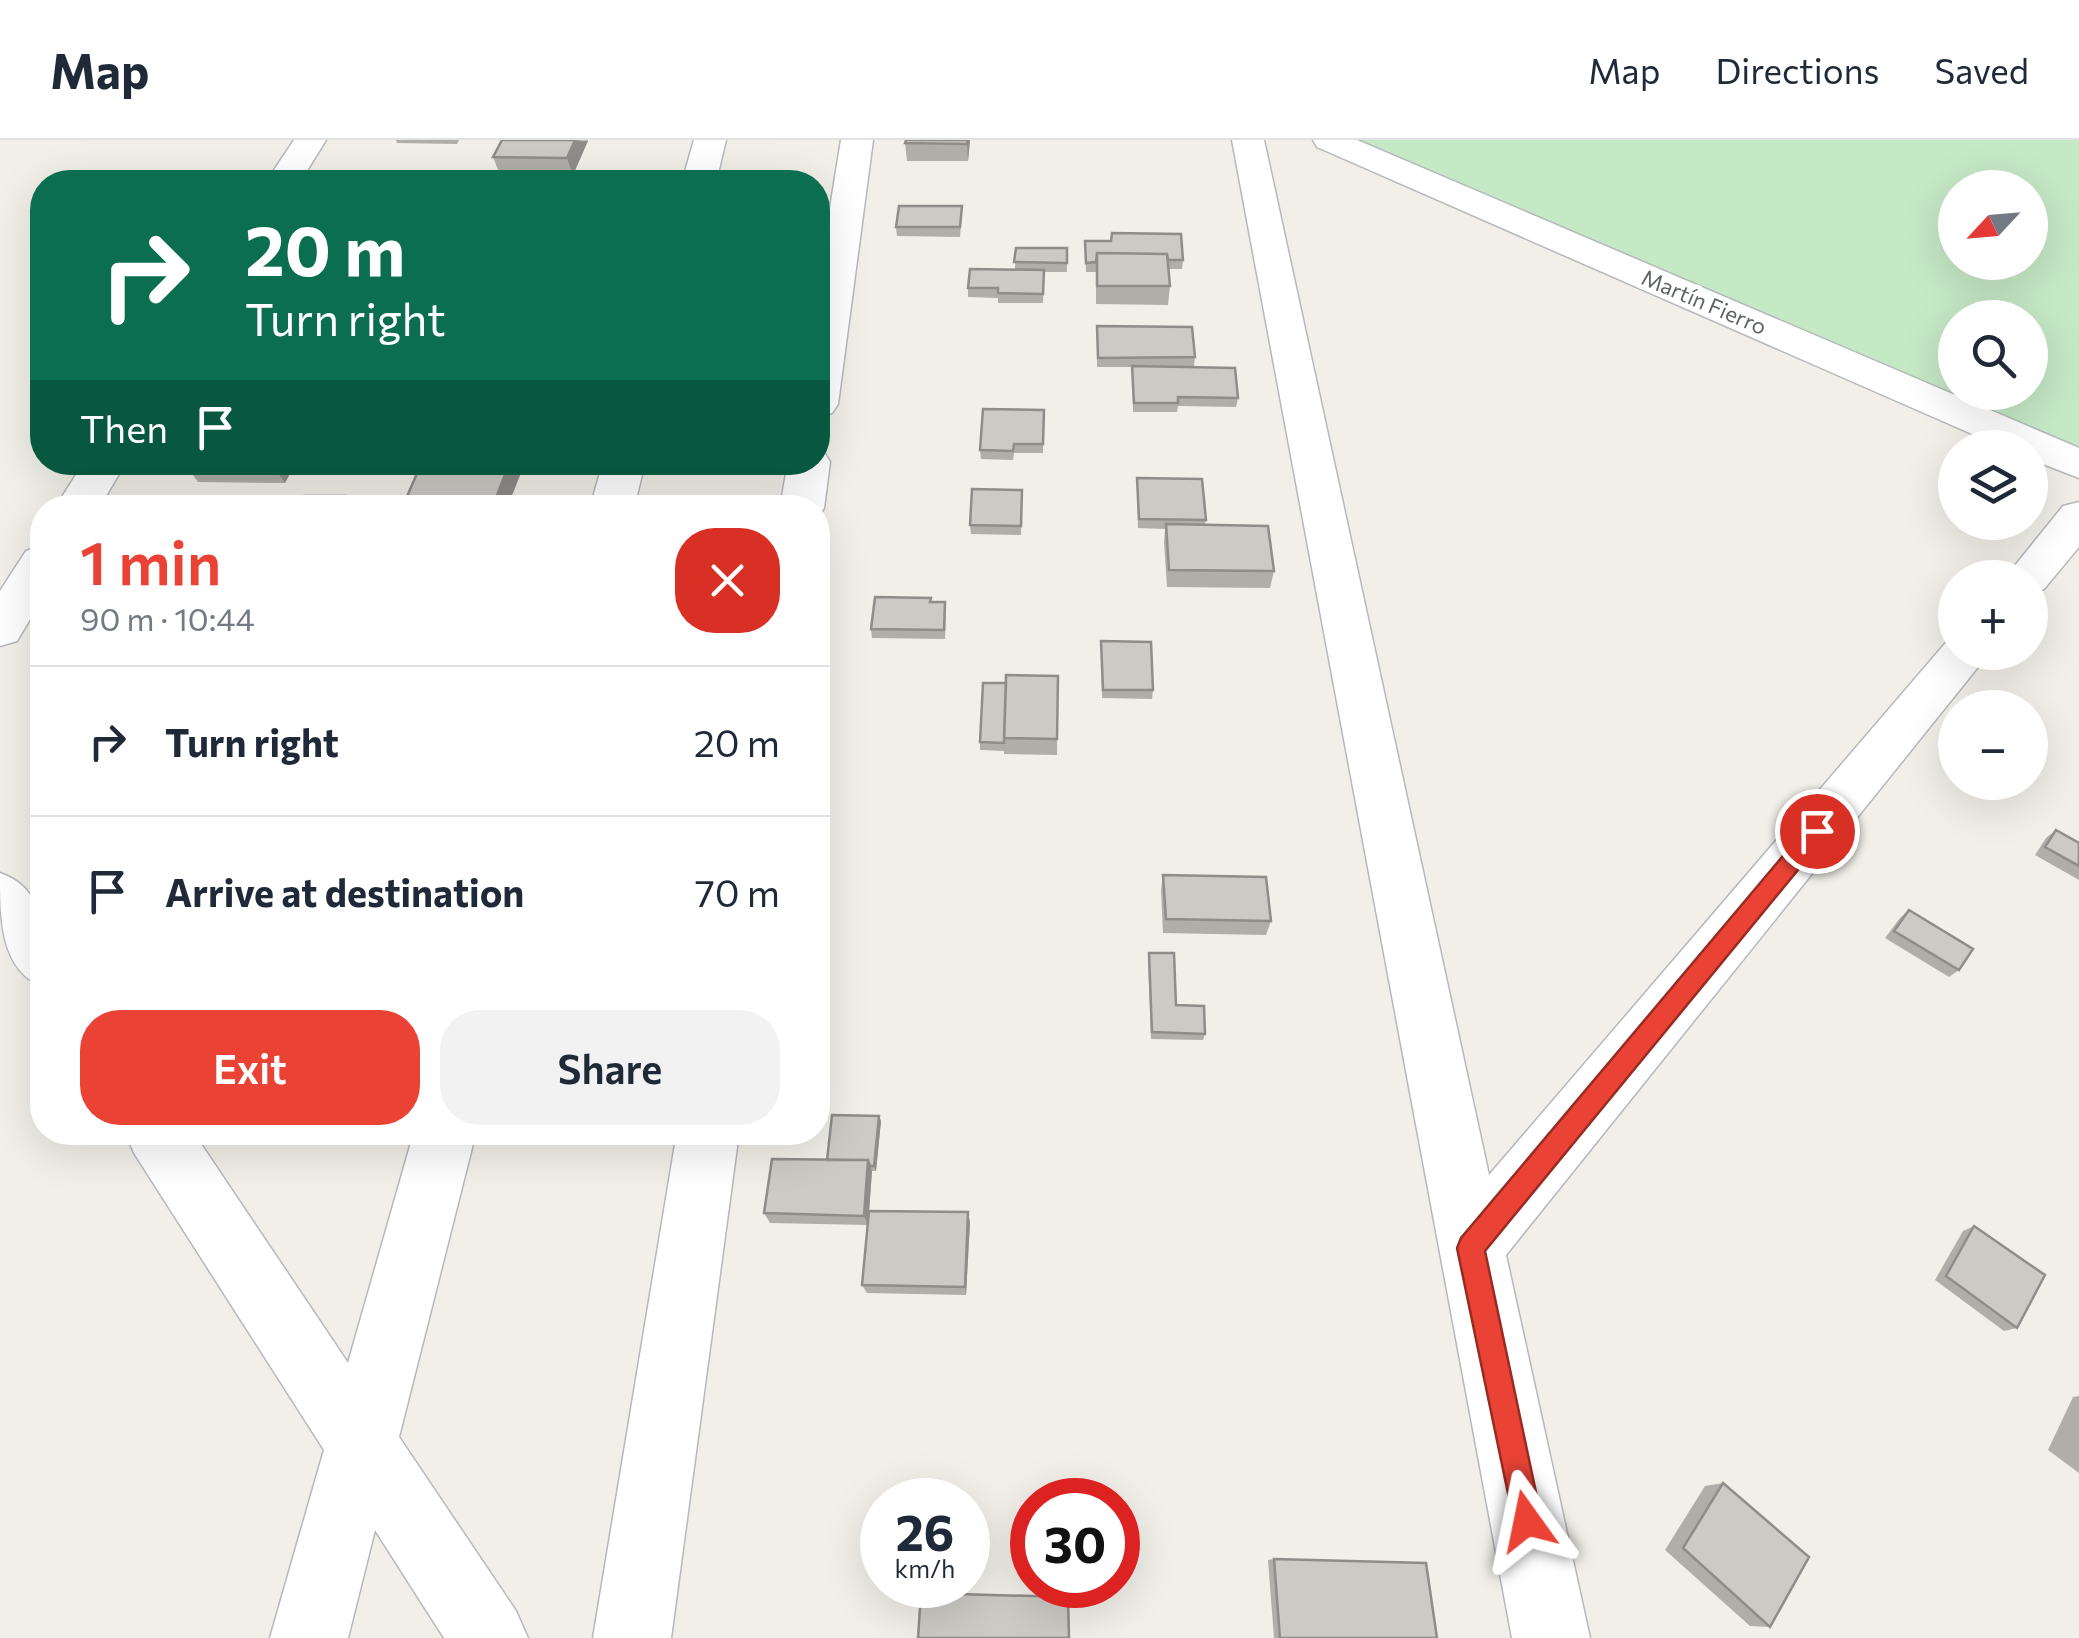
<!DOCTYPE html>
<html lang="en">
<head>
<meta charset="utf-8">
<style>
  :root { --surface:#fff; --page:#f2f2f3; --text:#1f2937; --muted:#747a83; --line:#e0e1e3; --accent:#ea4335 }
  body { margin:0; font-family:Commissioner,sans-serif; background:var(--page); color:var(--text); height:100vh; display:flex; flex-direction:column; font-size:38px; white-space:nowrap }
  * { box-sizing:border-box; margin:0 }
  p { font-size:32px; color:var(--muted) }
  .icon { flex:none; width:55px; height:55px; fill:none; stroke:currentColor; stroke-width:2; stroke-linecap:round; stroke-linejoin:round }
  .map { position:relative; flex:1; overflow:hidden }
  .drawer { position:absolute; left:30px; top:355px; width:800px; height:650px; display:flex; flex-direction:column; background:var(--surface); border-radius:40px; box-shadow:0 10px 40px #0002 }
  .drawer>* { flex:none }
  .guide { position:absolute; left:30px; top:30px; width:800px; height:305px; border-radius:40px; box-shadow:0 10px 40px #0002; background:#0b6e4f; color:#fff; overflow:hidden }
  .needle { width:65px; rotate:244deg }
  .tools { position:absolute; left:1938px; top:30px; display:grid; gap:20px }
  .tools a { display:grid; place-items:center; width:110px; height:110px; border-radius:50%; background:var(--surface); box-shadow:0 10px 40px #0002; font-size:50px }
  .speed { position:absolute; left:860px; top:1338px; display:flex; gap:20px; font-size:50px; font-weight:700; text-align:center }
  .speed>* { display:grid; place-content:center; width:130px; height:130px; border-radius:50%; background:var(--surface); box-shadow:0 10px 40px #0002; line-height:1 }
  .speed small { font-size:25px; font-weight:400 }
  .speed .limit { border:15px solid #d22; background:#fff; color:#111 }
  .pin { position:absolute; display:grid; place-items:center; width:85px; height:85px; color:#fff; margin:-42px; border:5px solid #fff; border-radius:50%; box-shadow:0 2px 10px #0007 }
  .me { position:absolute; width:110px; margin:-55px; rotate:348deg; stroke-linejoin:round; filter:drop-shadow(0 0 8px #0008) }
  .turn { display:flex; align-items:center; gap:35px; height:210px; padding:0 50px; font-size:45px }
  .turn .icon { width:130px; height:130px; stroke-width:2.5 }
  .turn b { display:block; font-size:70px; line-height:85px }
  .then { display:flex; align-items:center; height:95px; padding:0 50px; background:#0003; gap:20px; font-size:38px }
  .round { display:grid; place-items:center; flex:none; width:105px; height:105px; border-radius:40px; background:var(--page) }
  .headline { display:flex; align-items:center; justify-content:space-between; height:170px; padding:0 50px }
  h1 { font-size:60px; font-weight:600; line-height:75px; color:var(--accent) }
  .primary-button { display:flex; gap:20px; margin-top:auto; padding:20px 50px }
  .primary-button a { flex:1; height:115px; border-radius:40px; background:var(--accent); color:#fff; font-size:40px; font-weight:600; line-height:115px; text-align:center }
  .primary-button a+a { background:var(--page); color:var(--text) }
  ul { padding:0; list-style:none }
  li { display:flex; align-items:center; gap:30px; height:150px; padding:0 50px; border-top:2px solid var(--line) }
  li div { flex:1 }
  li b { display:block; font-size:38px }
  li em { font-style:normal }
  header { display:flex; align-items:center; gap:60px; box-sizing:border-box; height:140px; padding:0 50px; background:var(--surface); border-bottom:2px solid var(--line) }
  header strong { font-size:48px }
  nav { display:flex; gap:55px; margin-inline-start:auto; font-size:35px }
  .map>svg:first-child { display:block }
  .green { fill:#c5e8c5; fill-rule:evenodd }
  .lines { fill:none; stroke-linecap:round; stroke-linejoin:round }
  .street-casing { stroke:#b5b8bc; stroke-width:3 }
  .street { fill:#fff; fill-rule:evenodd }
  .wall { fill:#afaea9 }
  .shaded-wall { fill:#8f8d8a }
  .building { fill:#cccac5; stroke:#8f8d8a; stroke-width:2.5 }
  .route { fill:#ea4335; stroke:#982c22; stroke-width:2.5 }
  .labels { text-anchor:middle; stroke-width:9; stroke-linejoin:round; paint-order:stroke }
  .far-street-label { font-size:22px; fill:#5f6368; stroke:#fff }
</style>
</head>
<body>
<header>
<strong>Map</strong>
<nav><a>Map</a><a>Directions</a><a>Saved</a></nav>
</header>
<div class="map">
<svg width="2079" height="1498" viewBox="0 0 2079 1498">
  <rect width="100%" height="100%" fill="#f1efe8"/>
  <path class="green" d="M1335,0H2079V320ZM1955,48H2030V122H1955ZM1955,178H2030V252H1955Z"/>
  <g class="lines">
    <g class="street-casing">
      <path id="street" d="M294,0H326L300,42H266Z
        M694,0H726L716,42H682Z
        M841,0H873L838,264L832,273L818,277V142Z
        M1232,0H1264L1489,1035L1949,499L1955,498V512H1990L1506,1115L1590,1498H1512Z
        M1313,0H1357L2079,308V338L2030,319V308H2004L1317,7Z
        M818,311L824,312L830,322L824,368L818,378V368H780L788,322H818Z
        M84,322H126L99,368H55Z
        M603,322H645L634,368H590Z
        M2079,362V407L2044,449L2030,454V438H2005L2063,366Z
        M42,406V459L17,501L0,506V451L26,411Z
        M0,733C50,750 42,801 42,846C0,830 0,776 0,733Z
        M125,992H193L348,1223L414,992H476L399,1297L516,1471L528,1498H444L375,1390L348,1498H270L324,1310L134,1013Z
        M677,992H739L671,1498H593Z"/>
    </g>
    <use href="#street" class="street"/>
  </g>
  <path class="wall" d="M396,0H459L457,4L397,3Z
    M588,0L573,35H500L493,17Z
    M970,0L968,21H907L905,3Z
    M962,76L960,97L897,96L896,87Z
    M1085,101L1183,120L1182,129H1169L1170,146L1168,165L1096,164V132H1086Z
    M1016,108H1067V132H1044L1043,163H998V158L968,157V148L1015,129Z
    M1097,186L1195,217L1194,226L1238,258L1236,267L1178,266L1177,272H1133L1132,227H1097Z
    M1044,270L1043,313H1014L1013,320L981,319L980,310Z
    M296,322L285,343L198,342L185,324Z
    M1137,338L1206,380L1205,385L1274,431L1270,448L1167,447L1164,402L1165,389L1138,388Z
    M1022,350L1021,395L971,394L970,385Z
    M932,462L946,471L945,499L872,498L871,489Z
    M1101,501L1153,550L1152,559L1102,558Z
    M1058,536L1057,615L1004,614V611L980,610V602L1006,543Z
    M2056,690L2079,703V740L2035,715L2046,698Z
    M1163,735L1271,781L1266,795L1163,793L1161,750Z
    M1909,770L1959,830L1949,837L1885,798L1900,778Z
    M1149,813L1176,865L1205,894L1203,900L1151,899L1148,820Z
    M881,981L876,1031H872L868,1085L770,1083L764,1073L827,1020Z
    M970,1082L966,1155L867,1153L862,1145Z
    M1974,1086L2017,1188L2004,1191L1935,1140L1963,1091Z
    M2079,1256V1333L2048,1310L2073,1257Z
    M1723,1343L1770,1487L1750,1486L1665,1410L1705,1346Z
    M1274,1419L1437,1498H1274L1268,1420Z"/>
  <path class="shaded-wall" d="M575,0L588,1L573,35L567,18Z
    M968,0H970L968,21L967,4Z
    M274,322H296L285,343L273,326Z
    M510,322H516L521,333L507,368H492Z
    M345,356L351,365L350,368H340Z
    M879,976L881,981L876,1031L874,1026Z
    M868,1020L872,1031L868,1085L864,1076Z
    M968,1072L970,1082L966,1155L965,1147Z"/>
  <path class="building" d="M502,0H575L567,18L493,17Z
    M906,0H968L967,4L905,3Z
    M899,66H962L960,87H896Z
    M1112,93L1181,94L1183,120H1168L1167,114L1097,113L1096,122L1086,123L1085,101H1111Z
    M1016,108H1067V123L1014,122Z
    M1097,113L1167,114L1170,146H1097Z
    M970,129L1044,130L1043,154L998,153V148H968Z
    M1097,186L1192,187L1195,217L1098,218Z
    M1132,226L1235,228L1238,258L1178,257V263H1134Z
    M983,269L1044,270L1043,304H1014L1013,311L980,310Z
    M186,322H274L273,326L185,324Z
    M422,322H510L492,368H402Z
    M1137,338L1202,339L1206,380L1139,379Z
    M972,349L1022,350L1021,386L970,385Z
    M304,356H345L340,368H297Z
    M1166,384L1268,386L1274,431L1169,430Z
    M875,457L931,458L930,462H945L944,490L871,489Z
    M1101,501L1151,502L1153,550H1103Z
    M1006,535L1058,536L1057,599L1004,598Z
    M983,543H1006L1004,603L980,602Z
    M2056,690L2079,703V726L2045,707Z
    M1163,735L1266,737L1271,781L1166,779Z
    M1909,770L1973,809L1959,830L1894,791Z
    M1149,813H1174L1176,865L1204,866L1205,894L1152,892Z
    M832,975L879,976L874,1026H870L868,1020H827Z
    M772,1019L868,1020L864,1076L764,1073Z
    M869,1071L968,1072L965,1147L862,1145Z
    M1974,1086L2045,1135L2017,1188L1946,1136Z
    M1723,1343L1809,1417L1770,1487L1683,1408Z
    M1274,1419L1426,1423L1437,1498H1280Z
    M921,1453L1068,1457L1069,1498H918Z"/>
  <path class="route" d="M1817,682L1825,685L1828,691L1825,697L1485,1111L1542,1381L1538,1392L1527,1396L1516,1392L1457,1108L1461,1098L1809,685Z"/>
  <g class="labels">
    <g class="far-street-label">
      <text transform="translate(1704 162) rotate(23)" y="8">Martín Fierro</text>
    </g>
  </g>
</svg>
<div class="tools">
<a><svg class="needle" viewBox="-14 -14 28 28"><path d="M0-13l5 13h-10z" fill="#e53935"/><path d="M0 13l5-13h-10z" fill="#747a83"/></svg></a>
<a><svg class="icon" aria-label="search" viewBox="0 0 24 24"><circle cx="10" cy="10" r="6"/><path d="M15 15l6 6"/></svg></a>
<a><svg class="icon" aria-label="layers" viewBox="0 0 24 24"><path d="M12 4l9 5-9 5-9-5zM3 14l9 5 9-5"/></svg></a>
<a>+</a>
<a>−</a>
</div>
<div class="speed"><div>26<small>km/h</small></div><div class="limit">30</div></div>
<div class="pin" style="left:1817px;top:691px;background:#d93025"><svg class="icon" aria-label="arrive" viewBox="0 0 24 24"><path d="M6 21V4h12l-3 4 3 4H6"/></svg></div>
<svg class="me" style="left:1527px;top:1381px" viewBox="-20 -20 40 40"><path d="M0-17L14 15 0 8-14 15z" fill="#ea4335" stroke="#fff" stroke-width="4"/></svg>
<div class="guide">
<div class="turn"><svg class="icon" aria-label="right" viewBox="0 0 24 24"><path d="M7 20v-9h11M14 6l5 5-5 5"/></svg><div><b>20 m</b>Turn right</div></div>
<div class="then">Then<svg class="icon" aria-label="arrive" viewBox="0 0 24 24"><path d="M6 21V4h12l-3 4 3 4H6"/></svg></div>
</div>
<section class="drawer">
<div class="headline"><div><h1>1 min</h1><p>90 m · 10:44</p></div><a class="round" style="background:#d93025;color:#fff"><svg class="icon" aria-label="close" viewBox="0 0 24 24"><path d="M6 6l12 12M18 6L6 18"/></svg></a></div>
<ul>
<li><svg class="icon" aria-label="right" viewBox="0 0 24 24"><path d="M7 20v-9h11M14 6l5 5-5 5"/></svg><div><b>Turn right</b></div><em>20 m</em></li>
<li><svg class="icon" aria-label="arrive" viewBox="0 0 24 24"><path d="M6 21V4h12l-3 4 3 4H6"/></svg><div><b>Arrive at destination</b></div><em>70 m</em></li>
</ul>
<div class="primary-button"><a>Exit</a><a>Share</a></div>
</section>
</div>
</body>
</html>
